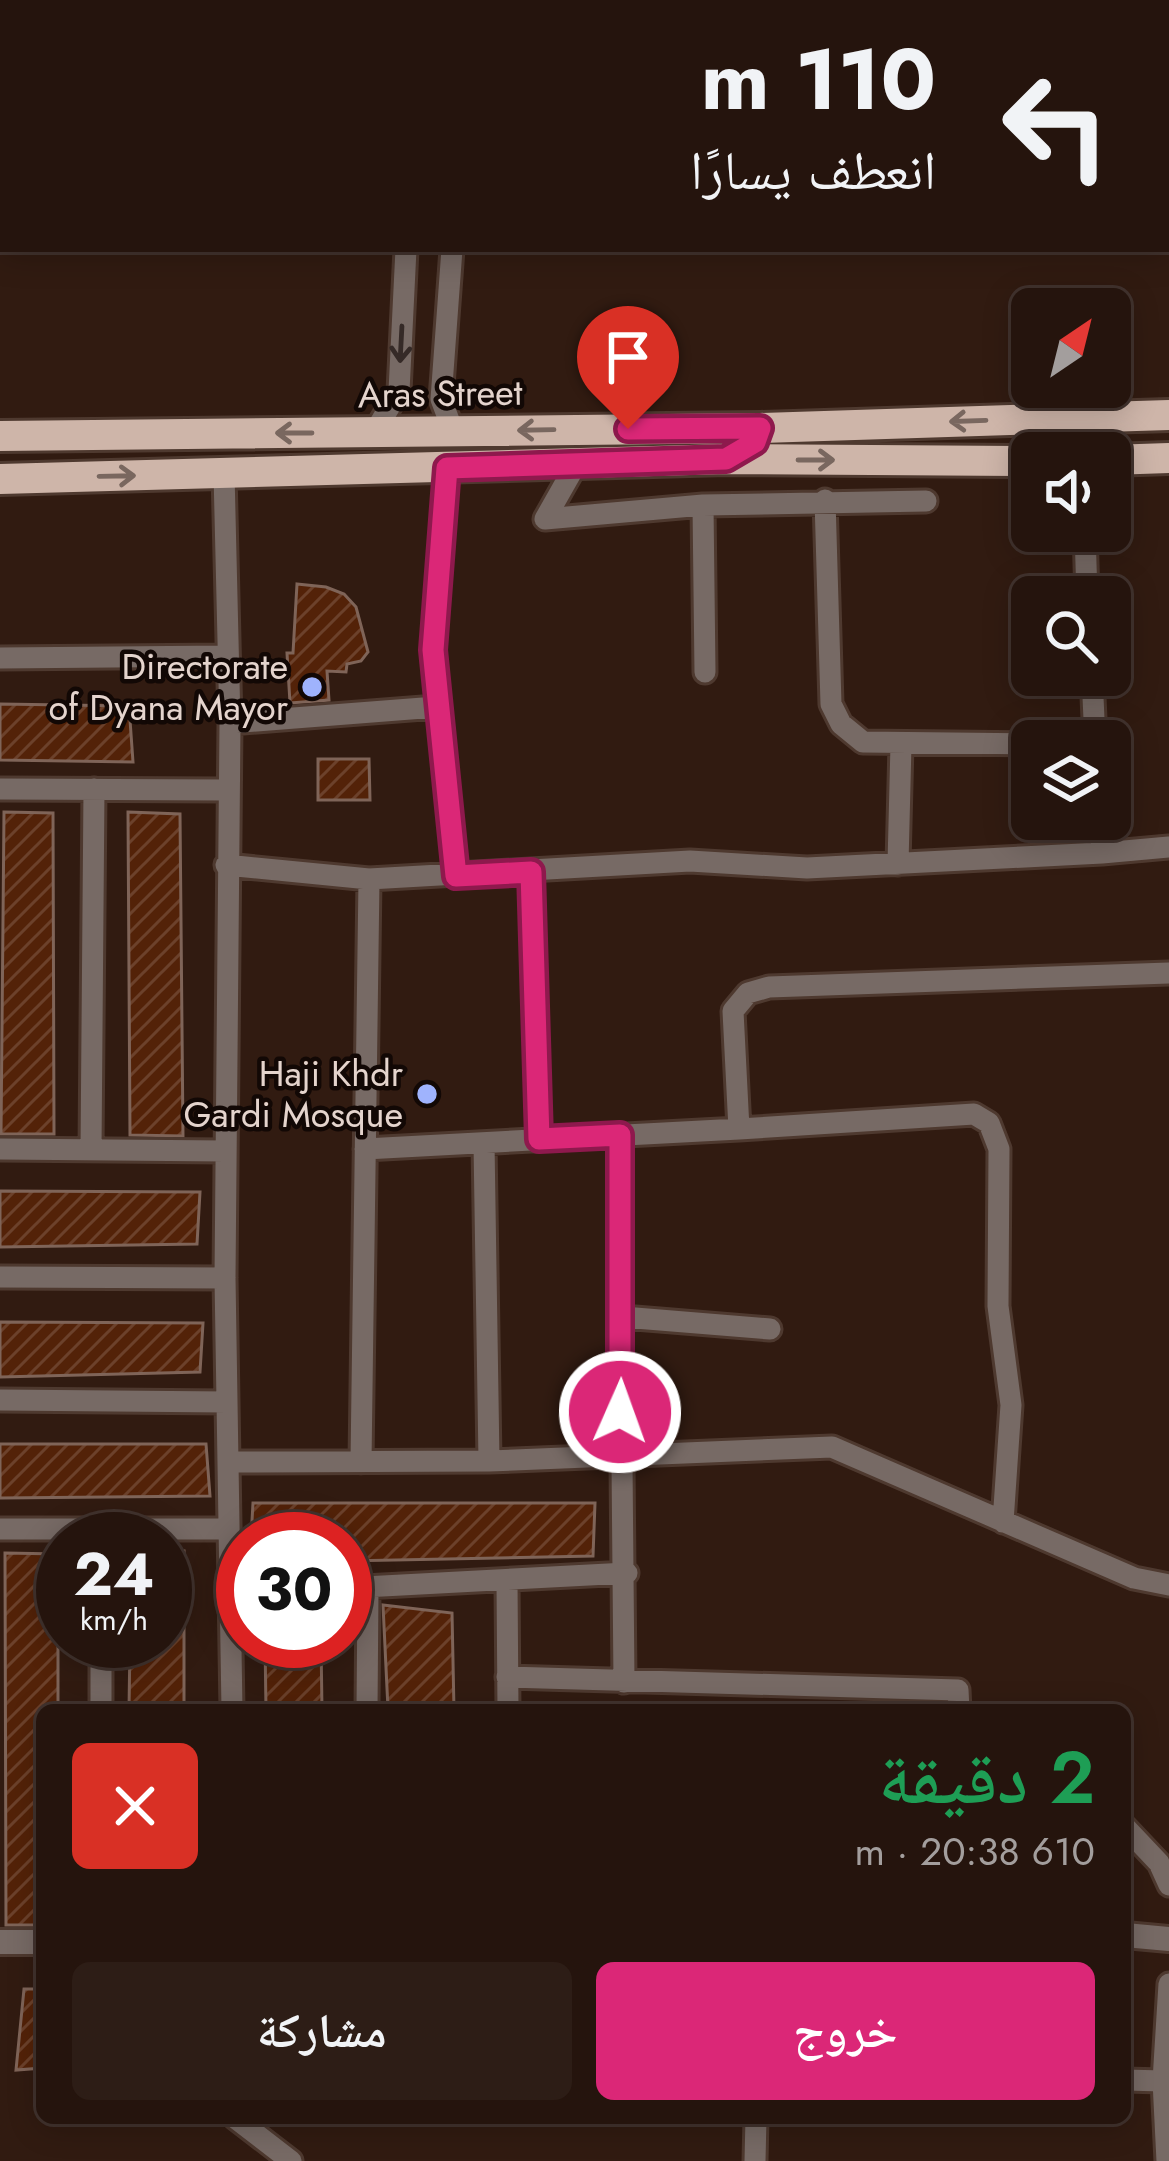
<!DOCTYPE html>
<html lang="ar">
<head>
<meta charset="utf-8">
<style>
  :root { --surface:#25140d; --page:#2d1d16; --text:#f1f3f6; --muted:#a39e9d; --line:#42332e; --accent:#db2777 }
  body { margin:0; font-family:Jost,"Noto Naskh Arabic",sans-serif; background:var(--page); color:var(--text); direction:rtl; height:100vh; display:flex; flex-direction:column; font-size:45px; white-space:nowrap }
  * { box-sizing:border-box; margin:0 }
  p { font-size:39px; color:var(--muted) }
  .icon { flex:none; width:66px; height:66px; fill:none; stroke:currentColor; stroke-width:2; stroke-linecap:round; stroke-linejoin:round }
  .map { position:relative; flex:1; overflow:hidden; direction:ltr }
  .side { position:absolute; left:36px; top:1704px; width:1095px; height:420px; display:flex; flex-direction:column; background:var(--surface); border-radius:18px; box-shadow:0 6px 30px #0003,0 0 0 3px var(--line); direction:rtl }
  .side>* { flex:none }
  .top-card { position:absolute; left:0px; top:0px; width:1170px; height:252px; box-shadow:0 6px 30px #0003,0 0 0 3px var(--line); direction:rtl; background:#25140d; color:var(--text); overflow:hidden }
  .needle { width:78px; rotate:35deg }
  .buttons { position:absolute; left:1011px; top:288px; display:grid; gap:24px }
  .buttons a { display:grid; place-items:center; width:120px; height:120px; border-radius:18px; background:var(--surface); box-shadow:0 6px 30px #0003,0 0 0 3px var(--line); font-size:60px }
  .speed { position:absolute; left:36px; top:1512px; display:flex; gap:24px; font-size:60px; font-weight:700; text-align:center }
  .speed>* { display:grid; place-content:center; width:156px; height:156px; border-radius:50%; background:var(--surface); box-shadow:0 6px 30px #0003,0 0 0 3px var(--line); line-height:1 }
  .speed small { font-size:30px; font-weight:400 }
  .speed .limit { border:18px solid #d22; background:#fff; color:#111 }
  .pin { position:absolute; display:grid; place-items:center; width:102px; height:102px; color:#fff; margin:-123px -51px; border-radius:50% 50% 50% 0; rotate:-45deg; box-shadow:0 0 12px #0007 }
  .pin .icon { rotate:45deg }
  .me { position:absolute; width:132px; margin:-66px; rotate:2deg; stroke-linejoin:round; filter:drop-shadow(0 0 9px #0008) }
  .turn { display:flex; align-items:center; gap:42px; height:252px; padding:0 36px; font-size:54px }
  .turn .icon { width:156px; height:156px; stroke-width:2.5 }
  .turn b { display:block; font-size:84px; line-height:102px }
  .round { display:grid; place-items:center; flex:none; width:126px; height:126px; border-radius:18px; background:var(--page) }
  .summary { display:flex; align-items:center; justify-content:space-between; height:204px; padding:0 36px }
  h1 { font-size:72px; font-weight:600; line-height:90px; color:#1e9e55 }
  .cta { display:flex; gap:24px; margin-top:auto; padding:24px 36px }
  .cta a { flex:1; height:138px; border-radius:18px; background:var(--accent); color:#fff; font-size:48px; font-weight:600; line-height:138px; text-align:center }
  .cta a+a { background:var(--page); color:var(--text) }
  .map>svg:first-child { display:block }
  .building { fill:url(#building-hatch); stroke:#7f6458; stroke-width:3 }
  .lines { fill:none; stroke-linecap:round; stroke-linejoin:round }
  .minor-casing { stroke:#4e392f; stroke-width:27 }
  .tertiary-casing { stroke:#4e392f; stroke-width:30 }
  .primary-casing { stroke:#4e392f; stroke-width:36 }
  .minor { stroke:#776a65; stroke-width:21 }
  .tertiary { stroke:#776a65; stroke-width:24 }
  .primary { stroke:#ceb5a9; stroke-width:30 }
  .oneway { stroke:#352a27 }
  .oneway2 { stroke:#79675f }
  .route-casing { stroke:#8e194d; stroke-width:30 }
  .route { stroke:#db2777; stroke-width:21 }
  .poi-dot { fill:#9fb3fd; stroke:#120805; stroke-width:4.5 }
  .labels { text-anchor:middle; stroke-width:9; stroke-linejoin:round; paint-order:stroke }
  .street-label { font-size:36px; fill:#e4d4cd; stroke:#120805 }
  .poi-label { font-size:36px; fill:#e4d4cd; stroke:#120805; text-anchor:end }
</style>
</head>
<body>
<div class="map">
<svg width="1169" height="2161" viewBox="0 0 1169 2161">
  <defs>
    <pattern id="building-hatch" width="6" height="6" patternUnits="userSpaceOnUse" patternTransform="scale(3)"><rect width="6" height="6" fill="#532208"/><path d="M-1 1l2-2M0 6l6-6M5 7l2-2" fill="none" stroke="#6c412b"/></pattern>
  </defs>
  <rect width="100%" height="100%" fill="#311b11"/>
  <path class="building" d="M297,584L326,587L344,594L356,607L368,652L361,661L347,664L346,672L327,671L329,700L290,703L287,653H293Z
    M0,704L129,706L133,762L0,760Z
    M318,759H369L370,800H318Z
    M4,812L53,813L54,1134H1Z
    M128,812L180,814L183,1136L130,1135Z
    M0,1191L200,1192L197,1244L0,1247Z
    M0,1322L203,1323L200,1372L0,1377Z
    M0,1444H206L210,1496L0,1498Z
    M253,1503H595L593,1556L345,1561V1539H251Z
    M165,1550L184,1551V1710H129L130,1641H165Z
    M5,1553L58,1554V1710H42V1925H6Z
    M383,1605L452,1613L454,1710H429V1703L388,1709Z
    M265,1641H321L322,1710H266Z
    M24,1989H42V2068L16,2070Z"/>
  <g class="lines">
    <g class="minor-casing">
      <path id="minor" d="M426,3V0
        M471,3L472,0
        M452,249L441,399L453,431
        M374,433L399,391L406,249
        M447,468L433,650L456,876
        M224,473L230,723L225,1278L232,1710
        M825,500L831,704L841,724L863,742L1032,744
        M703,505L705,672
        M545,519L703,505L926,501
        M545,519L575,466
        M1085,531L1087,597
        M0,658L226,656
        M1092,675L1095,741
        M230,723L436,707
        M0,789L226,790
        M1102,853L1169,847
        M898,864L901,744
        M226,865L369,879L690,861L807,868L1102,853L1100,819
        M531,872L539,1140
        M739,1129L974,1114L989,1123L999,1149L998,1306L1011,1405L1003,1522
        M619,1134L624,1682
        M484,1143L489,1461
        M0,1149L225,1151
        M365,1149L739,1129L733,1011L748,993L769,987L1169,973
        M91,1150L94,789
        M0,1277L225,1278
        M623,1317L770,1329
        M0,1400L227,1402
        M228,1462L489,1461L832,1447L1134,1578L1169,1585
        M361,1462L369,879
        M0,1529H229
        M507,1582L508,1710
        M345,1588L627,1573
        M507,1677L958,1690L959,1710
        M101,1710V1641
        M367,1710L368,1589
        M1125,1827L1159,1863L1169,1885
        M1125,2080L1163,2081
        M235,2118L291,2161
        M755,2161L756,2118
        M1167,2161L1163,2081L1169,1984"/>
    </g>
    <g class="tertiary-casing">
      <path id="tertiary" d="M1125,1935L1169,1939
        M0,1942H42"/>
    </g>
    <g class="primary-casing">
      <path id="primary" d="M0,436L760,428L1169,415
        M1110,460L1169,458
        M0,479L726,459L1032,461"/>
    </g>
    <use href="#minor" class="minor"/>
    <use href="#tertiary" class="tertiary"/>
    <use href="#primary" class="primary"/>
  </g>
  <defs><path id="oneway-shaft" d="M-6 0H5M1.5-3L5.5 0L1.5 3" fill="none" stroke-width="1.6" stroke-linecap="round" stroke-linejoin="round" transform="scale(3)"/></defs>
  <use class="oneway" href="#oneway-shaft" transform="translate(401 344) rotate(93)"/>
  <g class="oneway2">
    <use href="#oneway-shaft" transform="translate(968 421) rotate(178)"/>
    <use href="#oneway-shaft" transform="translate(536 430) rotate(179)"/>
    <use href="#oneway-shaft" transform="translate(294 433) rotate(180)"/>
    <use href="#oneway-shaft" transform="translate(816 460)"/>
    <use href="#oneway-shaft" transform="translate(117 476) rotate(-1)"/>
  </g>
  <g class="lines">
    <g class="route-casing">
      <path id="route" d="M620,1412V1135L539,1139L531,872L456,876L433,650L447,468L726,459L755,442L760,428L628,429"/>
    </g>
    <use href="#route" class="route"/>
  </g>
  <g class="poi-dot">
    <circle cx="312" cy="687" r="12"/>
    <circle cx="427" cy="1094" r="12"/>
  </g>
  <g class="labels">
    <g class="street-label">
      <text transform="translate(440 393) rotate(-1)" y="13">Aras Street</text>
    </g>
    <g class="poi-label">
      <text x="288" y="679">Directorate<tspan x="288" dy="41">of Dyana Mayor</tspan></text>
      <text x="403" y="1086">Haji Khdr<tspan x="403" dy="41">Gardi Mosque</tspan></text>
    </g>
  </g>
</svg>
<div class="buttons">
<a><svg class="needle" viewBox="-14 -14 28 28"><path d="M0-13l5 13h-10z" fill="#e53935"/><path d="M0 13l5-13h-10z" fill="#a39e9d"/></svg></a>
<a><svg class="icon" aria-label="sound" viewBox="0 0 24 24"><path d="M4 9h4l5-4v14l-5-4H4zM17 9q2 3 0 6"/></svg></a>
<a><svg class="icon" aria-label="search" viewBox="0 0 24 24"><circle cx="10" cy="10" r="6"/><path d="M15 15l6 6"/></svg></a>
<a><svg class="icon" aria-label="layers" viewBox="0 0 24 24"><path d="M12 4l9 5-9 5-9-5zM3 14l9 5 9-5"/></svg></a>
</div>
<div class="speed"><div>24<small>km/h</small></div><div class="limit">30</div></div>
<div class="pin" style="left:628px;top:429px;background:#d93025"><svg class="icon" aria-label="arrive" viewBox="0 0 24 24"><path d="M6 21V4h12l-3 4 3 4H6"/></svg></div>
<svg class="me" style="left:620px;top:1412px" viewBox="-20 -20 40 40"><circle r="17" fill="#db2777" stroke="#fff" stroke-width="3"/><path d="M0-11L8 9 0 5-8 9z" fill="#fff"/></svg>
<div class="top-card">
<div class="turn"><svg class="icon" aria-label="left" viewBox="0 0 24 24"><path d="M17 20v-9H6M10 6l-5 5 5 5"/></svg><div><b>110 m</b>انعطف يسارًا</div></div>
</div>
<section class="side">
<div class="summary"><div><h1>2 دقيقة</h1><p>610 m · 20:38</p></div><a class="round" style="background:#d93025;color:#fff"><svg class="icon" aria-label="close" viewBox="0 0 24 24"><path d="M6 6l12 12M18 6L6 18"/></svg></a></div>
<div class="cta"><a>خروج</a><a>مشاركة</a></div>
</section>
</div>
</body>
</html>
